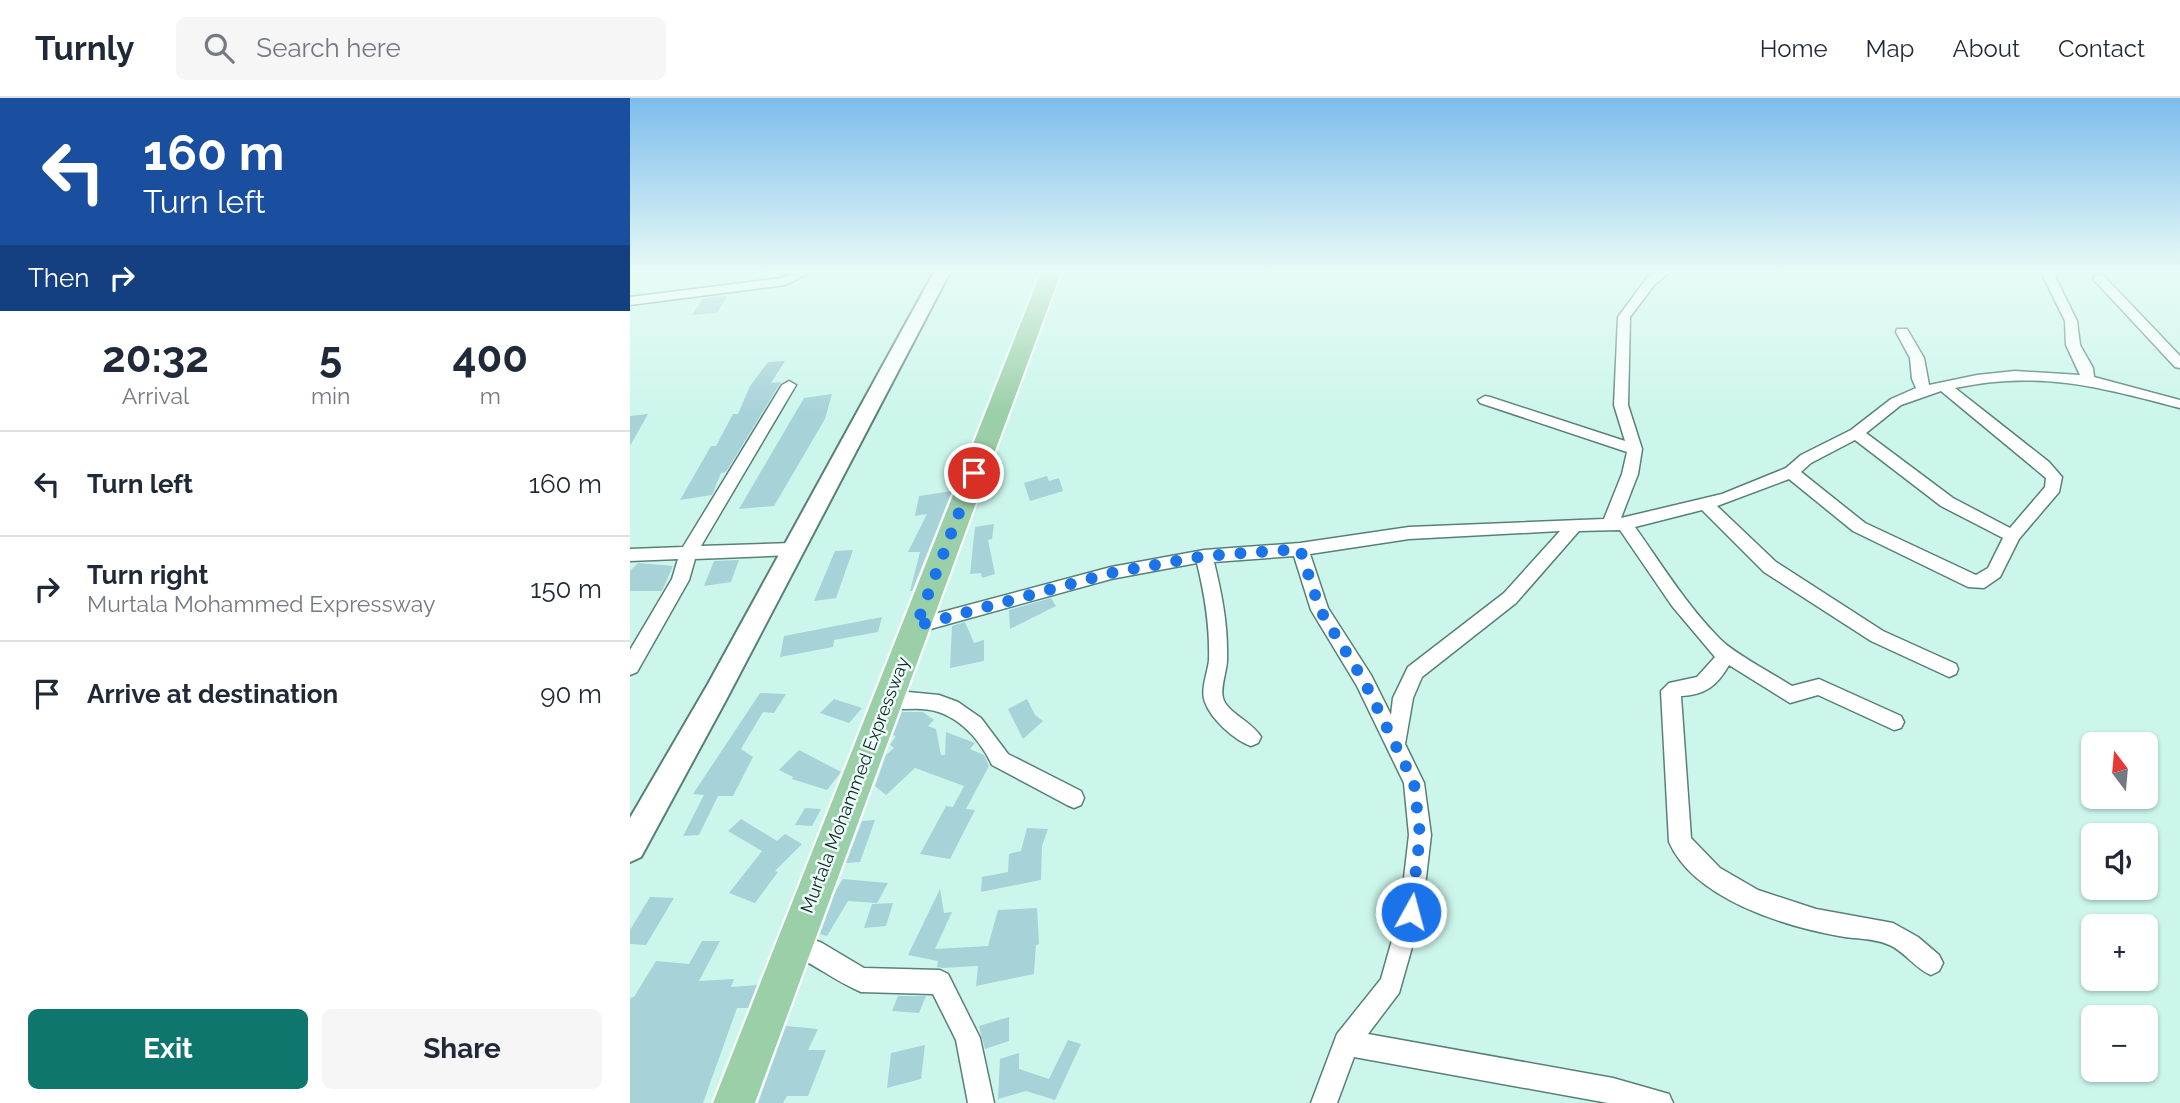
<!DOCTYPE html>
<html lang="en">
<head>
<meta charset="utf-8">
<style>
  :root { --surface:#fff; --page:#f6f6f7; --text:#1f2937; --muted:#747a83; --line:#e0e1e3; --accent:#0f766e }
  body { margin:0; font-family:Raleway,sans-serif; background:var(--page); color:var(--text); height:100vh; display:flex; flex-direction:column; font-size:26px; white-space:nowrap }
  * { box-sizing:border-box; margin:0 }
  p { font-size:23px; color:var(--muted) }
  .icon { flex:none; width:38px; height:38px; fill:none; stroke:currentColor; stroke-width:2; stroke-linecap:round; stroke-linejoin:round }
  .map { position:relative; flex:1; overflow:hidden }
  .panel { display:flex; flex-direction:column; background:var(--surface); width:630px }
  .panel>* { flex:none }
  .banner { background:#1a4fa0; color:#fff; overflow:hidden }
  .needle { width:46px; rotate:344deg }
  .controls { position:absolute; left:1451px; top:634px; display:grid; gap:14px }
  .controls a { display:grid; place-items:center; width:77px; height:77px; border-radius:10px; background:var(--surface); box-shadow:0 2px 5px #0004; font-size:35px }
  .pin { position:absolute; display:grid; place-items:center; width:60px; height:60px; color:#fff; margin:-30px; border:4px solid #fff; border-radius:50%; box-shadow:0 2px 7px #0007 }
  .me { position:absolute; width:77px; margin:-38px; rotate:7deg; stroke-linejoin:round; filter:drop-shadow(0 0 5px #0008) }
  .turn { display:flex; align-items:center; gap:24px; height:147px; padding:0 28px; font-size:32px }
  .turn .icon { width:91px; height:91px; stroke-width:2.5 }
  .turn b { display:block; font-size:49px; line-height:60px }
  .then { display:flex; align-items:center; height:66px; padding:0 28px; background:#0003; gap:14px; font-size:26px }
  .eta { display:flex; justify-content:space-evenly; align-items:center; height:119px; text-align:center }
  .eta b { font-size:42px; font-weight:700; line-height:49px }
  .cta { display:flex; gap:14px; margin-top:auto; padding:14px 28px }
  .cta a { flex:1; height:80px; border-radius:10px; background:var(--accent); color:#fff; font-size:28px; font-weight:700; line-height:80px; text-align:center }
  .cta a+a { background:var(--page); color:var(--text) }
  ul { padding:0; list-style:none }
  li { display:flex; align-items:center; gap:21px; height:105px; padding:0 28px; border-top:2px solid var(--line) }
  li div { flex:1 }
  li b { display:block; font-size:26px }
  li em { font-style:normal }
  header { display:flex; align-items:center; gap:42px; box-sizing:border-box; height:98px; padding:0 35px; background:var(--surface); border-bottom:2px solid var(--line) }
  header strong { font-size:33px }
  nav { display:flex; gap:38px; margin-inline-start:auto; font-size:24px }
  .search { width:490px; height:63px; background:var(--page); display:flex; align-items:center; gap:18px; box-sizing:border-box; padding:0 24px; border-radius:10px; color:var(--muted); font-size:26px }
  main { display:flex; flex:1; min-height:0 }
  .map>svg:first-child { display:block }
  .building { fill:#a7d2d8 }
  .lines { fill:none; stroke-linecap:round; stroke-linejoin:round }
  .minor-casing { stroke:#598077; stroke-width:3 }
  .secondary-casing { stroke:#598077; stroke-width:4 }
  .primary-casing { stroke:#fff; stroke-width:4 }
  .minor { fill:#fff; fill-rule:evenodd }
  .secondary { fill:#fff; fill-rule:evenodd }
  .primary { fill:#9bcfa8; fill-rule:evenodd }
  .route { stroke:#1a73e8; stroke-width:12; stroke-dasharray:0 21.6 }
  .labels { text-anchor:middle; stroke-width:5; stroke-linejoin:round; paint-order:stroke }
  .street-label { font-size:18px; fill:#162622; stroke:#edfdf9 }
</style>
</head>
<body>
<header>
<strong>Turnly</strong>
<div class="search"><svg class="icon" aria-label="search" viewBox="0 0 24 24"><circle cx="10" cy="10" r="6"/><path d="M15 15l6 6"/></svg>Search here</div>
<nav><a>Home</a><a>Map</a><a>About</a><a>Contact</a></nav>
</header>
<main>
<section class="panel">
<div class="banner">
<div class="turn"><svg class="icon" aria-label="left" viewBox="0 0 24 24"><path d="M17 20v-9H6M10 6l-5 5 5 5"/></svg><div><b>160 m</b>Turn left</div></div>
<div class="then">Then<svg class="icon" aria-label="right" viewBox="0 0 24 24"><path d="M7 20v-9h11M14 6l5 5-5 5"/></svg></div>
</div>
<div class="eta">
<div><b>20:32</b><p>Arrival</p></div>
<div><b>5</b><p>min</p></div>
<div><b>400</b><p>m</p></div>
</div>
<ul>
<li><svg class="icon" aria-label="left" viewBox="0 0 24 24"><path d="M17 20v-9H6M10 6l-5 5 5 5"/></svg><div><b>Turn left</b></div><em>160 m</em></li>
<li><svg class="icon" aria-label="right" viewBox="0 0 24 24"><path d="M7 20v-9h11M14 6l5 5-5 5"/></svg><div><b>Turn right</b><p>Murtala Mohammed Expressway</p></div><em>150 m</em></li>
<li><svg class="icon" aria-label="arrive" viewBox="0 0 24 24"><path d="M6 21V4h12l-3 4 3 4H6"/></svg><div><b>Arrive at destination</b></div><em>90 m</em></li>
</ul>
<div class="cta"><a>Exit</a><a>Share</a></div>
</section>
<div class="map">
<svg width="1550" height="1005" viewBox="0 0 1550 1005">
  <rect width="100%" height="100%" fill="#ccf6ec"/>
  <path class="building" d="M97,198L87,215L62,217L73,200Z
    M155,263L141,285L151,284L96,374L91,375L82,397L50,402L81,348H86L103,316H108L120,288L138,264Z
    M202,296L195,321L144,408L109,411L174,300Z
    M18,316L0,348V318Z
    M417,378L419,383L429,380L433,393L400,403L394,385Z
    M322,393L282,493H280L290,454H278L297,416L285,418L289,398Z
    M364,426L362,441L358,442L365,476L352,480L351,475L340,476L345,429Z
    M223,452L206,500L184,503L205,453Z
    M109,462L101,484L74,488L84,463Z
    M8,465L43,468L32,493H0V473Z
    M421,500L426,508L380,531L379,512Z
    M252,519L248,534L204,542L203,549L150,559L154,538Z
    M335,524L344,545L354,542V563L320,570L322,528Z
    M130,595L156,596L144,615L133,614L111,651L123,659L103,698H88L69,737L53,738L74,697L63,696Z
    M204,601L232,610L219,625L190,615Z
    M397,601L405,617L413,623L393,641L378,611Z
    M272,614H293L304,622L298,628L306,631L311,657H315L316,634L345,645L340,651L354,657L359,668L336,711L345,712L320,761L290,756L316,708L323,709L334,688L285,670L256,697L245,688L256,657L264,650L260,647L266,638L263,637Z
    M169,652L211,674L197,692L162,681L163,679L149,672Z
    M175,710L191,711L182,728L165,727Z
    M111,721L147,743L155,736L172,746L145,773L148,774L125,805L99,795L132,753L98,733Z
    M245,722L230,764L216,765L232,723Z
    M397,730L418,731L412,748L411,782L351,794L352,779L378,774L379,756L391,753Z
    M213,781L258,785L247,805L218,803L197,838L190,836L206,792Z
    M310,791L314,815L322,814L305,851L358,848L368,812L407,810L409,846L406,847L404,876L346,888L348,868L312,870L307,869L308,863L278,857Z
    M20,799L44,800L16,847L0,846V832Z
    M263,805L256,828L234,830L242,806Z
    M72,843H90L69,883L104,881L101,889L127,887L118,910H107L73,1005H0V900L4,899L26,863L59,866Z
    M268,898H296L289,915L262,913Z
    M379,919V943L355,951L349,928Z
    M156,928L188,931L178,952H196L178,998H157L153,1005H128Z
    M438,942L451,946L425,1002L396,993L368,1001L370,961L389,955V971L419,981Z
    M295,947L291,981L257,990L261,955Z"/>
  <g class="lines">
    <g class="minor-casing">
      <path id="minor" d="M165,174H181L155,187L0,207V199L152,180Z
        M1026,174H1040L1025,186L1000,219L998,307L1012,351L1008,376L991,420L1092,396L1156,370L1171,357L1221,332L1261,301L1286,290L1282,281L1280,260L1266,234L1267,231H1277L1294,260L1299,287L1347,277L1385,273L1450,277L1436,247L1435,223L1411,174H1423L1447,223L1450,247L1463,270L1464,279L1550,302V310C1469,289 1410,272 1325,290L1419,364L1432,379L1429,394L1389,441L1370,479L1354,490L1338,489L1223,433L1159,381L1087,408L1146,464L1253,533L1326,566L1328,571L1326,576L1319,579L1241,543L1134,474L1072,412L1005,429C1032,467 1057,508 1090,541C1105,556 1142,575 1162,588L1189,581L1271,618L1274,624L1271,630L1264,632L1188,597L1160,605L1099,567C1087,588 1075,597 1051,598L1061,740L1090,770L1128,792L1186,811L1263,825L1288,839L1309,857L1313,865L1309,873L1301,877C1284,870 1274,852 1257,846C1243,840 1224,841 1209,838C1154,828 1064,801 1039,744L1031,593L1039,585L1067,579L1085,559L1042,508L990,432L949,433L886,505L792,579L783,600L775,646L794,685L801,737L792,814L769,895L738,936L983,980L1039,996L1043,1005H978L724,959L707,1005H681L707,936L751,881L770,814L779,737L774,685L727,588L681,512L664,458L584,464C592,497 598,527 597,562C597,573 590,589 593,600C596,614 624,625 631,639L628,645L621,648C604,642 581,621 575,604C570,592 578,574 579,562C580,528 575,498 567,465L481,481L286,535L280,533L277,528L280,523L286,521L481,469L574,452L670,445L779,429L974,421L992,376L997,354L850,305L848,302L855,298L860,299L995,343L984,307L988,219L1017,180ZM1311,293L1416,380L1415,389L1380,430L1323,400L1236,335L1271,307ZM1225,342L1311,408L1373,440L1358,470L1346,477L1235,425L1171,374L1181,365ZM930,433L874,495L778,569L763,600L761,617L741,577L698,510L680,456L779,441Z
        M1469,176L1473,177L1550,258V270L1545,269L1465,183L1463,180Z
        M159,283L166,287L71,448L162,445L170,451L162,457L65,461L59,482L7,574L0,577V552L42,481L48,461L0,463V451L53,449L152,287Z
        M278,594L309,597L328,604L351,620L378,656L451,693L454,700L451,707L444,710L437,707L362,667C349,639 324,612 291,611C278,610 263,613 251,609L248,603L251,597Z
        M165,834L192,845L234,870L310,872L318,876L350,940L364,1005H338L326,942L303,896L231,894C205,883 183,865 157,854L153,846L157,838Z"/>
    </g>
    <g class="secondary-casing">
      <path id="secondary" d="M304,174H320L96,602L11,759L0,764V720L78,586Z"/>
    </g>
    <g class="primary-casing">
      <path id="primary" d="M411,174H431L125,1005H83Z"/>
    </g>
    <use href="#minor" class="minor"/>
    <use href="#secondary" class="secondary"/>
    <use href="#primary" class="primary"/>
  </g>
  <linearGradient id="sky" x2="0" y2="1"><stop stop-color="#7dbcec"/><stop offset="0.55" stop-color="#e8fbf6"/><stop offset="1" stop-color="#e8fbf6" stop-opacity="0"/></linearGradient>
  <rect width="1550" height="315" fill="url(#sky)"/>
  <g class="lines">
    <path class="route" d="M344,375L286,528L481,475L574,458L670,451L690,512L734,583L784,685L790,737L781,814"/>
  </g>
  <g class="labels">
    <g class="street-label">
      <text transform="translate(225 687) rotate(-69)" y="6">Murtala Mohammed Expressway</text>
    </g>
  </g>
</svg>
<div class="controls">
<a><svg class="needle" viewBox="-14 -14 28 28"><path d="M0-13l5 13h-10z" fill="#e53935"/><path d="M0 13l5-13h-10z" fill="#747a83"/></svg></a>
<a><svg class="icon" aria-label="sound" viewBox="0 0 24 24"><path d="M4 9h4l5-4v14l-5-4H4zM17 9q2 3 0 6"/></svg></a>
<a>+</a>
<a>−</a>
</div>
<div class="pin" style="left:344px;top:375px;background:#d93025"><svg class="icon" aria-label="arrive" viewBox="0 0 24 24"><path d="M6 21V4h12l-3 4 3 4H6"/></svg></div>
<svg class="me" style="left:781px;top:814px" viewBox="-20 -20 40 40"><circle r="17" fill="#1a73e8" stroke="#fff" stroke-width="3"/><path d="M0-11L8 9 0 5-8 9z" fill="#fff"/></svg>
</div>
</main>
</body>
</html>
